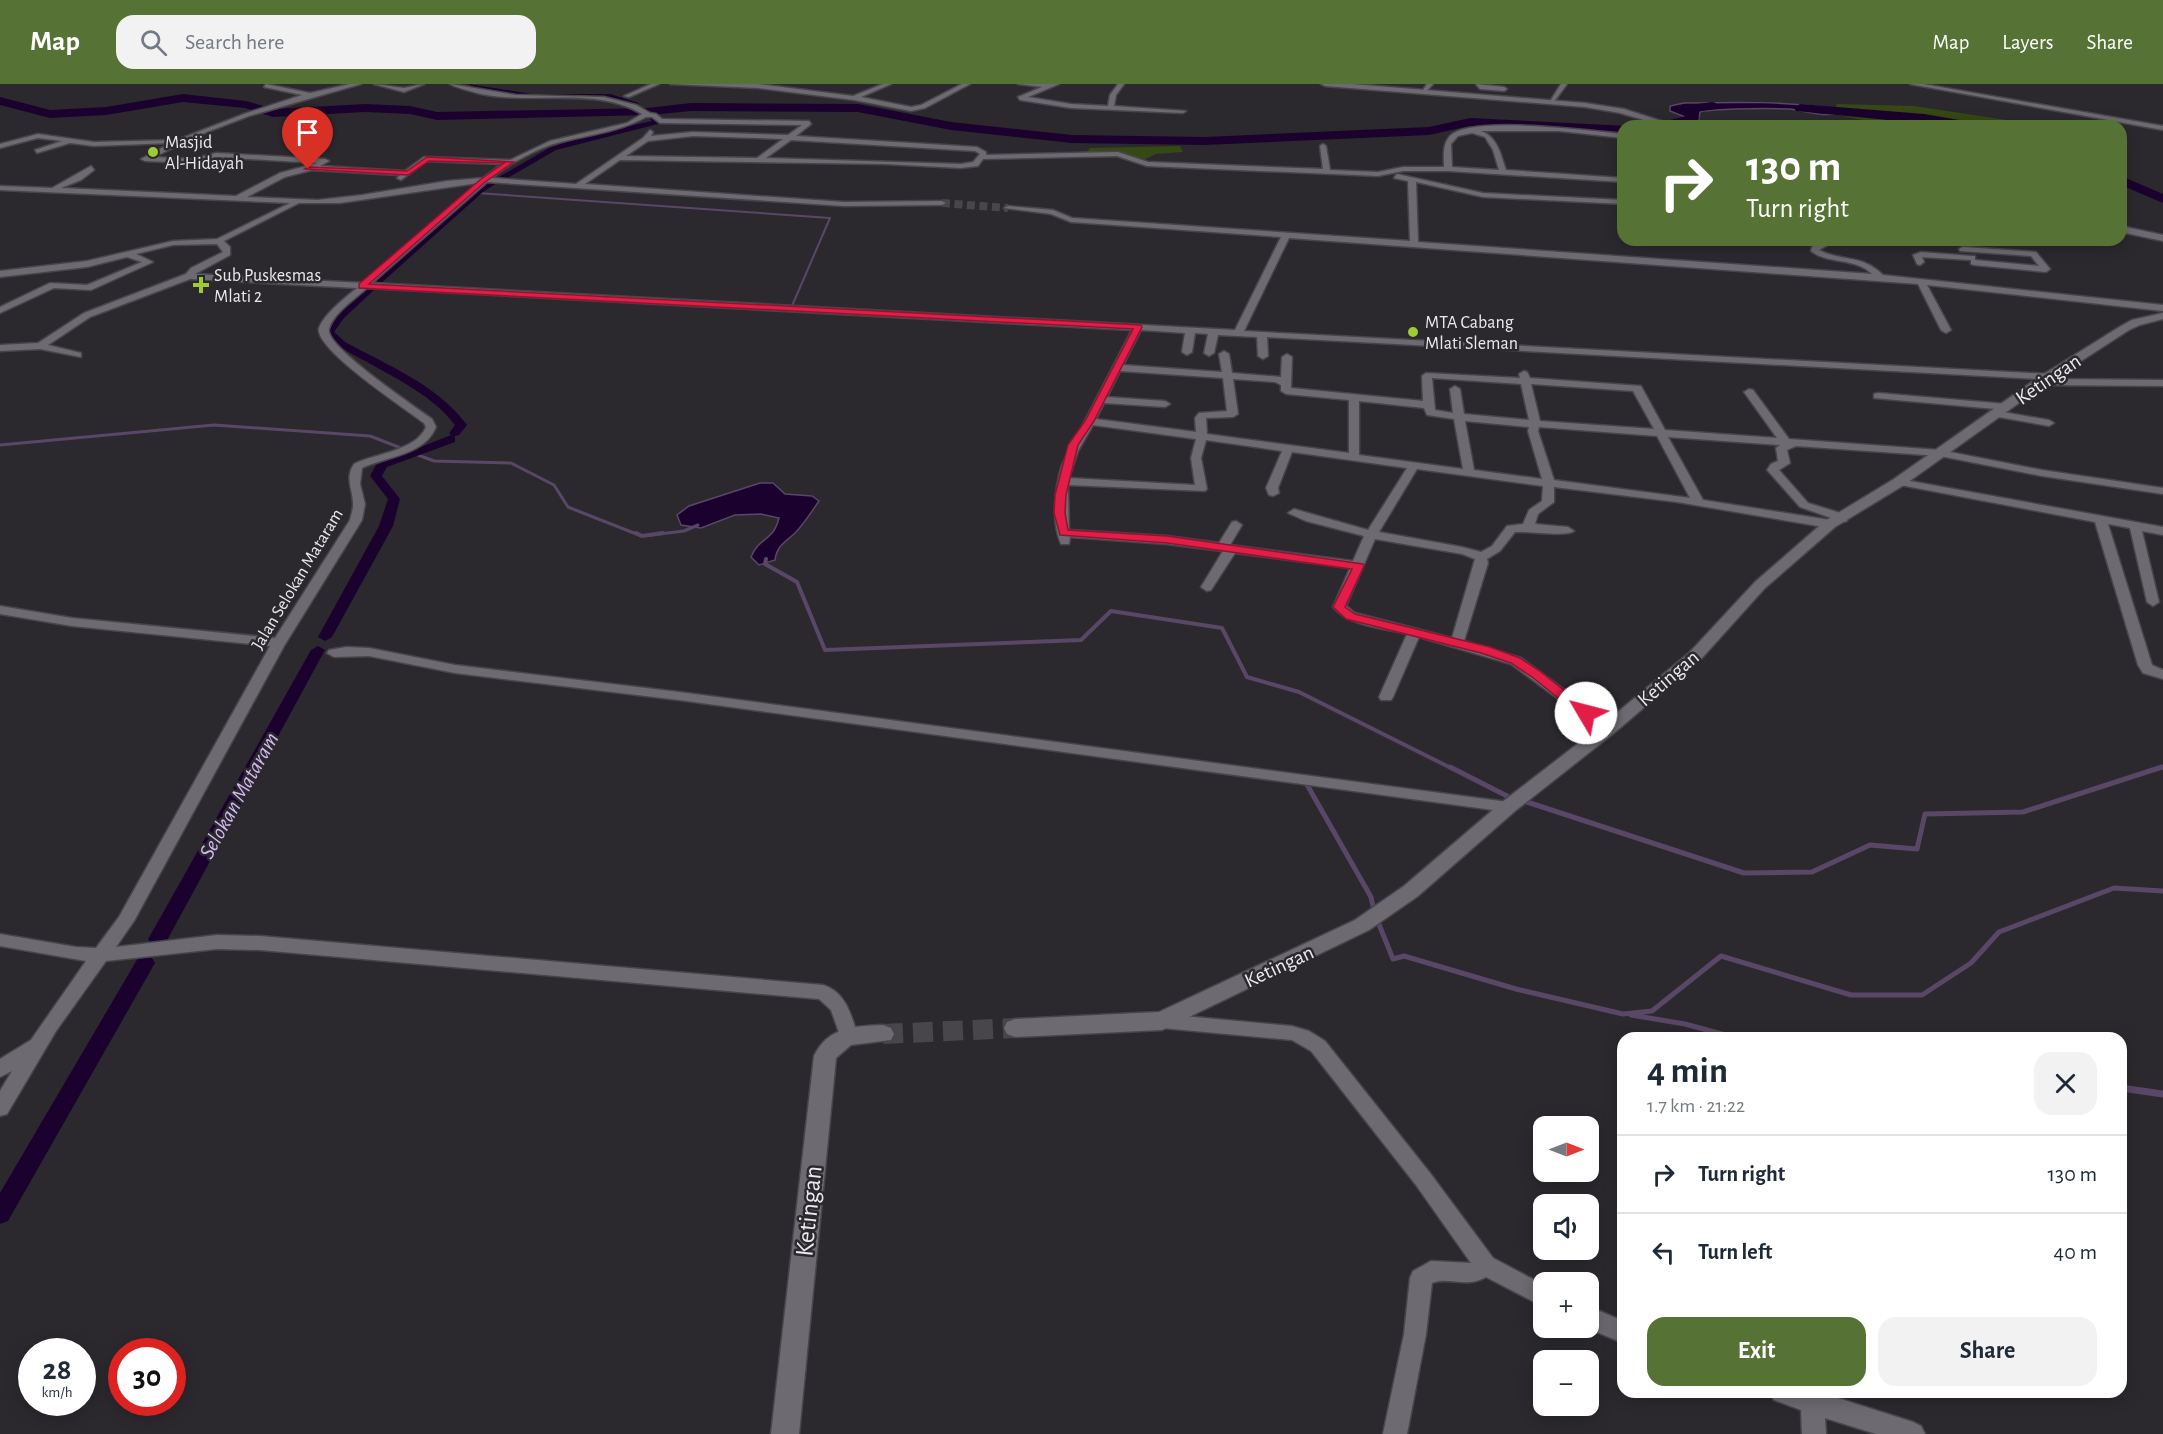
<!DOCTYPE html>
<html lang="en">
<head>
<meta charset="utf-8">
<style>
  :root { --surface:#fff; --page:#f2f2f3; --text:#1f2937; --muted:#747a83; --line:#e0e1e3; --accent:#577235 }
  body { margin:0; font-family:"Alegreya Sans",sans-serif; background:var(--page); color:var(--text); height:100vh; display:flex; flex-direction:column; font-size:22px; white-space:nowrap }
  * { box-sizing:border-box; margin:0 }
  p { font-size:20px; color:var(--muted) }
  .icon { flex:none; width:33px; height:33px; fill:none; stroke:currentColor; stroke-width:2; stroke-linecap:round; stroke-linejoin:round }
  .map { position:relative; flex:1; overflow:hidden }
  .details { position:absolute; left:1617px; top:948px; width:510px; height:366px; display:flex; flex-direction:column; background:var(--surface); border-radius:18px; box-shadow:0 3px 15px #0003 }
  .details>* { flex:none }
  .guide { position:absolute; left:1617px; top:36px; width:510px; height:126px; border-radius:18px; box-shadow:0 3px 15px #0003; background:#577235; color:#fff; overflow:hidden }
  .needle { width:39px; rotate:90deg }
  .fabs { position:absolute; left:1533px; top:1032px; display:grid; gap:12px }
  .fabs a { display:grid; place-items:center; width:66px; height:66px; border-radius:12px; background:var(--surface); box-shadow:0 3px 15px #0003; font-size:30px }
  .speed { position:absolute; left:18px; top:1254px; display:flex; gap:12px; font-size:30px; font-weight:700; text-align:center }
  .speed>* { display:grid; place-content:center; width:78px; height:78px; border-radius:50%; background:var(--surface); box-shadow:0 3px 15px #0003; line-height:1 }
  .speed small { font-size:15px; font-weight:400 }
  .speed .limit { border:9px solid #d22; background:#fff; color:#111 }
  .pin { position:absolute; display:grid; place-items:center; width:51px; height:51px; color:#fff; margin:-62px -26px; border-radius:50% 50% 50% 0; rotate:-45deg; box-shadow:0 0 6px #0007 }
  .pin .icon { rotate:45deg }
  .me { position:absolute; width:66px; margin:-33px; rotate:307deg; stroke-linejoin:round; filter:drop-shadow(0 0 4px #0008) }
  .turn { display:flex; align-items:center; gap:21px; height:126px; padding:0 30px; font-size:27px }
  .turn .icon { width:78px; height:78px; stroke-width:2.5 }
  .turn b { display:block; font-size:42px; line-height:51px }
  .round { display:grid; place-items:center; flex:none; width:63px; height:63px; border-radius:18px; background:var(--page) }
  .overview { display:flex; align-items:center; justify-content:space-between; height:102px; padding:0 30px }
  h1 { font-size:36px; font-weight:700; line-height:45px }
  .cta { display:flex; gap:12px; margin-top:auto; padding:12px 30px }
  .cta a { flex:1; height:69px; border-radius:18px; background:var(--accent); color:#fff; font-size:24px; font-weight:700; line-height:69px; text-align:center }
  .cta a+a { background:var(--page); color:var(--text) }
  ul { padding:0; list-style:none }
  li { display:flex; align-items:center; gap:18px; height:78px; padding:0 30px; border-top:2px solid var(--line) }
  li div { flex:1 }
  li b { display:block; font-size:22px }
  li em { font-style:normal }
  header { display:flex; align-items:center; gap:36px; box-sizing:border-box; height:84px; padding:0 30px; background:var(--accent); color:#fff }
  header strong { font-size:28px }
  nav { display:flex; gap:33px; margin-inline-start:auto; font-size:21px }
  .search { width:420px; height:54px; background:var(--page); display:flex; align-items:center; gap:15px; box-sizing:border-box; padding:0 21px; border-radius:18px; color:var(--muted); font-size:22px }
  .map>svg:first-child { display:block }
  .green { fill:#364813 }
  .water { fill:#1b022e; stroke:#594767; stroke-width:1.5 }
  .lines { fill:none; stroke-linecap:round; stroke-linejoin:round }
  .stream-far4 { stroke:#594767; stroke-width:2 }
  .stream-far3 { stroke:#594767; stroke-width:3 }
  .stream-far2 { stroke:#594767; stroke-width:4 }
  .stream-far1 { stroke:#594767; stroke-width:5 }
  .stream { stroke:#594767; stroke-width:7 }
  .canal { fill:#1b022e; fill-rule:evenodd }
  .river { fill:#1b022e; fill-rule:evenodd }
  .street-tunnel { stroke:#48464b; stroke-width:8; stroke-dasharray:8 4.5; stroke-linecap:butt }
  .secondary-tunnel { stroke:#48464b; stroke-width:20; stroke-dasharray:20 10; stroke-linecap:butt }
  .street-casing { stroke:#48454a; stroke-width:3 }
  .secondary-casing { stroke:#48454a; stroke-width:3 }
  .street { fill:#6d6b71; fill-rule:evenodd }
  .secondary { fill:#6d6b71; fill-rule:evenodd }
  .route { fill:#e11d48; stroke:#92132f; stroke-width:1.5 }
  .poi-dot { fill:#9ccb32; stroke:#2b292e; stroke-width:2 }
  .labels { text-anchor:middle; stroke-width:5; stroke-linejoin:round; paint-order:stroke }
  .far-poi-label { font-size:18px; fill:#ebe9ed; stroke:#2b292e; text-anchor:start }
  .far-street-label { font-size:18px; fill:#ebe9ed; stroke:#2b292e }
  .street-label { font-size:21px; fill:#ebe9ed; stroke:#2b292e }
  .water-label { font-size:22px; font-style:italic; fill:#d4b9f2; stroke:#2b292e }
  .near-street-label { font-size:26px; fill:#ebe9ed; stroke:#2b292e }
</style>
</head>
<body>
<header>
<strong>Map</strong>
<div class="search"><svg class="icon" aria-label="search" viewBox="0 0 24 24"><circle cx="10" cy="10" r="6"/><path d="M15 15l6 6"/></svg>Search here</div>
<nav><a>Map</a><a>Layers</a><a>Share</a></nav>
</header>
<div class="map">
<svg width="2163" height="1350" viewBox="0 0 2163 1350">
  <rect width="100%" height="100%" fill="#2b292e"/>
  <path class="green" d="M1837,20L1914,22L2020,38L2029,42H1867L1884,40L1832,30Z
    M1180,62L1183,68L1156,70L1141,77L1127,70L1086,69L1090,64Z"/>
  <path class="water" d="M1684,19C1734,18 1787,17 1837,25L1839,29C1821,34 1805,26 1788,25C1760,24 1731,25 1703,27L1700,28L1699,35L1685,33L1670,27V22Z
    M760,399H773L785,410L812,412L819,417C812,427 804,440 795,449C786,458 777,461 775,476L759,481L751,473C760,452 773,458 779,434L761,430L735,431L701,444L681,441L677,431L689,422Z"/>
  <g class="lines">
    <path class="stream-far4" d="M477,109L830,134L792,222"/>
    <path class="stream-far3" d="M0,361L214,341L370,352L401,364
      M418,371L434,377L511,379L554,401L568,423L639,451
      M651,451L684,447L698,441"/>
    <path class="stream-far2" d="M636,449L642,452L663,449
      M766,475L765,480L797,498L825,566L1081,556L1111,527L1222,544L1247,593L1299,608L1453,685
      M2157,685L2163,683"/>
    <path class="stream-far1" d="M1450,683L1507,712
      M1306,699L1371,813L1373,822
      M1527,718L1744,789L1812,788L1870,761L1917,765L1925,730L2023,728L2162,683
      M1378,838L1393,875L1404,872L1516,905L1623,930L1652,927L1721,872L1851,911H1922L1971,879L1999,848L2114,804L2163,807
      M1631,931L1685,940L1733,953L1778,954"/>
    <path class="stream" d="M2121,1004L2163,1010"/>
    <path class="canal" d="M468,0L532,10H610L639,19L636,21C627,19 618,15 609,14C568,9 504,23 468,0Z
      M651,30L660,35L658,40L556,66L504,96L497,94L549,64L587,51L652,37L647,32Z
      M490,97L497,99L483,108L379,201H373V197L477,104Z
      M367,203L375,205L344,234L334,248L345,258C387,281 438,301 467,341L459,351L455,352V358L387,383L382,392L400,415L393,442L332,553L325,557L318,553L379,442L388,415L370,392L376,381L451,351L449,349L455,341C434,313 399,296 369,279C352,270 336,263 324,248L336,230Z
      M318,562L325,566L165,860L158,862L151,860L148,855L151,850L311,566Z
      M145,872L152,874L155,879L8,1137L0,1140V1109L138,874Z"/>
    <path class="river" d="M183,10L246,17L274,25L365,20L410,22L437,28L647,24L691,19L858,20L951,38L1072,51L1205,53L1429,43L1470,34L1628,42H1623V48L1470,42L1429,51L1205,61L1072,59L951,46L858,28L691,27L651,31L437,36L410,30L365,28L273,33L245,24L183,18L106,31L50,34L0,21V13L50,26L106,23Z
      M1712,18L1716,19V25L1695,28L1699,34L1697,37L1677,42L1664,40L1666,37L1686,32L1681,25L1683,22Z
      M1800,20L1924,30L1971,38L1977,42H1949L1796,27L1794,24Z
      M2121,92L2163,110V119L2121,101Z"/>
    <path class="street-tunnel" d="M942,119L1008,124"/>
    <path class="secondary-tunnel" d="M883,950L1015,944"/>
    <g class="street-casing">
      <path id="street" d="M266,0L310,9L350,0H361L249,32L207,48L154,73L192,75L216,69L325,75L329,77L320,82L405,87L424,73L510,76L550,57L627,39L642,30C595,2 533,21 481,10C471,7 459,5 450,0L516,11L604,13L636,21L650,29L656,30L662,35L809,37L811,40L796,52L977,63L986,68V71L1118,68L1148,78L1323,85L1320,62L1323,60L1326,62L1330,86L1378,88L1403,83H1444C1444,72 1442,61 1450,52C1471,31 1592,47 1623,50V54L1559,47H1481C1498,53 1501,72 1506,86L1623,94V98L1448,87H1403L1378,92L1147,82L1117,72L983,75L978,82L961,84L884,80L620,76L585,100L844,118L942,117L946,119L942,121L844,122L487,98L372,199L1235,246L1281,153L1071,138L1051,130L1004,124L1008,122L1053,126L1072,134L1410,157L1408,97L1394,94L1397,90L1483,109L1623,116V120L1483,113L1416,98L1418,158L1872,190C1855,173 1829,181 1811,167L1812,163L1826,156H1836L1819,166C1843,178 1862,170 1883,191L2163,221V227L1927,201L1951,246L1946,249L1941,246L1918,200L1289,154L1244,247L2049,290L2054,293L2052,295L2163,296V302L2040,301L2035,298L2038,295L1267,253L1268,272L1263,275L1258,272L1257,253L1218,251L1214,269L1209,272L1204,269L1208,250L1195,249L1192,268L1187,271L1182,268L1185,249L1141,246L1123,281L1222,288L1219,270L1224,267L1229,270L1232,289L1281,293L1282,273L1287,270L1292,273L1291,304L1423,317L1422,292L1426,289L1520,294L1519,290L1524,287L1527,288L1530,294L1641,302L1665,346L1777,354L1744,308L1749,305L1753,306L1789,355L1940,366L2042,386L2163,404V410L2042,392L1940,372L1796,362L1787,366L1790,379L1779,386L1808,419L1847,431V437L1843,438L1800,423L1769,388L1767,386L1771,380L1778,377L1776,364L1780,361L1668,353L1703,416L1830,436L1836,440L1830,444L1677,418L1554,403V418L1538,430L1535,440L1568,443L1574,447C1567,453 1528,447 1515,448L1500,467L1487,475L1488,479L1464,557L1521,574L1613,642L1615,645L1608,650L1603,648L1511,580L1419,553L1393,613L1391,616H1381L1379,613L1407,550C1383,544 1349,542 1333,523L1350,484L1235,469L1211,506L1207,507L1201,503L1223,467L1167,460L1070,453L1069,460H1061C1051,437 1055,404 1062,381L1132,246L367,204C355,215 333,229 329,245C324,262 416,323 432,335L436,343C425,371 387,372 362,384L360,400L365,420L362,436L284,562L134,837L116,863L217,851L260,852L823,901C846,908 851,931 858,952L856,957L849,959L842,957L831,926L819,915L260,866L217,865L106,877L56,947L7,1030L0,1032V1007L12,987L0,993V975L31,956L86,877L0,862V850L76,863L96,864L119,833L270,562L72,542L0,530V522L72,534L275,554L350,436C351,431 353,426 353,422C354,406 344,395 354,380C376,369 416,367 426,343L424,339C407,326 313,264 319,244C324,230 346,213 357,204L190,195L90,233L48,261L81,269V273L40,265L0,267V261L38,259L84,229L186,190L191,184L223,168L217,160L173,161L136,170L153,178L91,206L54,204L0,229V223L50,199L87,201L142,178L127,173L87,183L0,193V187L87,177L173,157L217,155L290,119L0,106V102L52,104L91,82L94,86L81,96L61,104L236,112L280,89L317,79L216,73L192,79L145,77L141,75L171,59L94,62L70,59L37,69L35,66L62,57L38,54L0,64V60L38,50L94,58L177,56L244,30L302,11L264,3ZM646,33H652L660,39L802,41L788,51L693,48L651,52L653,48L650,46L643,54L576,100L492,94C507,81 538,64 557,59C587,51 619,48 646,33ZM1472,49L1485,53L1493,66L1499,86L1452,83L1451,60L1458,52ZM693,52L783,55L757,74L626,72L648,57ZM791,56L975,67L980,70L973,78L961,80L766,74ZM426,77L502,80L483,94L447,97L362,111L318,116L247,113L285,93L312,86L400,91L397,94L401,96ZM478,99L363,199L195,190L230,171V163L224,157L299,119H340ZM1120,287L1223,294L1227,327L1199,329L1195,334L1196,348L1096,335L1104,319L1165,323L1170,320L1165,317L1107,313ZM1432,294L1521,300L1529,336L1464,330L1460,305L1455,302L1450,305L1453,329L1435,326ZM1233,295L1275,298L1281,301V307L1286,310L1349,316V369L1207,350L1206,334L1233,333L1238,330ZM1531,300L1633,307L1654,345L1540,337ZM1359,317L1424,324L1427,331L1454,335L1463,385L1359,371ZM1465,337L1529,343L1528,347L1542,395L1474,386ZM1093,341L1196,355L1191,374L1195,401L1069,394L1078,367ZM1539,343L1657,352L1690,414L1554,396L1538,347ZM1206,356L1282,367L1266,404L1269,411L1273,412L1279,409L1278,404L1292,368L1407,384L1368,446L1294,425L1288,429L1306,437L1364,452L1353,477L1230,461L1242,441L1236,437L1232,438L1219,459L1167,452L1069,446L1068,401L1205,407L1207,405L1201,374ZM1417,385L1543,402L1542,417L1529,426L1523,440L1507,442L1492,462L1481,468L1462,463L1379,448ZM1375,455L1462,470L1475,475L1452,554L1355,529L1346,522Z
        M374,0L404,4L424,0L404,8Z
        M651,0H659L629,13L624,12Z
        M670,0H758L853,12L883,0H891L861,13L911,23L921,21L962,0H970L925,24L911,27L854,16L758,4Z
        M1018,0H1059L1028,13L1071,20L1108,22L1110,11L1118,0H1124L1116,11L1114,22L1186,27L1183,29L1071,24L1020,16L1018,13L1042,3Z
        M1427,0H1433L1425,9H1421Z
        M1476,0L1504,3L1507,5L1504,7L1480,5Z
        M1561,0H1567L1553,19H1549Z
        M1910,0H1923L2163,42V46Z
        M1963,163L2036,168L2050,185L2046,188L1974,181L1971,180V176L1922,173L1924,178L1920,181L1917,180L1913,171L1921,168L1972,172H1975V176L2039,182L2031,172L1960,167L1959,165Z
        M1878,309L2007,320L2012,323L2007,326L1874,314V310Z
        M1997,327L2049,336L2054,339L2049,342L1993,332L1992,330Z
        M1899,395L2163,443V451L2142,447L2159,518L2153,522L2147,518L2130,444L2108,440L2152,581L2163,586V595L2143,589L2138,581L2095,438L1895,400V396Z
        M346,563L369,564L455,581L679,608L1508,718L1514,719L1516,723L1514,727L1508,728L679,616L455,589L369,572L334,573L327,569L329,566Z
        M1162,930L1292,942L1309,947L1325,957L1430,1089L1493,1174L1544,1201V1223L1486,1193C1465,1205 1450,1192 1432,1199L1426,1250L1407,1350H1383L1404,1250L1410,1194L1413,1187L1431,1177L1471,1179L1416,1101L1311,967L1292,956L1162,944L1155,942L1153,937L1155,932Z
        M1588,1222L1623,1237V1259L1587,1244Z
        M1770,1308H1819L1913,1338L1921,1342L1925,1350H1876L1825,1334L1826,1350H1802L1801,1326L1774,1316Z"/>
    </g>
    <g class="secondary-casing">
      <path id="secondary" d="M1321,0H1352L1585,19L1624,25L1677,42H1664L1620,29L1585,23L1325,2Z
        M2121,142L2163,151V157L2121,148Z
        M2163,229V235L2140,241L2129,246L2044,301L1904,401L1835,443L1765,504L1701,575L1614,649L1515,727L1418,812L1369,846L1162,946L1015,953L1007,950L1004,944L1007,938L1015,935L1159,928L1355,836L1404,802L1501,719L1602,641L1689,569L1755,498L1825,437L1894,395L2036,295L2121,242L2132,236Z
        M883,941L891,944L894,950L891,956L851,961L836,974L799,1350H771L814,972C828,943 854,942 883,941Z"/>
    </g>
    <use href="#street" class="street"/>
    <use href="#secondary" class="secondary"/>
  </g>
  <path class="route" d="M427,73L514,78L485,98L369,200L1141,241L1142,243L1094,337L1078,361L1066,411L1065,429L1068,446L1167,452L1363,480L1364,482L1345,523L1355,530L1490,563L1520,574L1541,588L1593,629L1586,633L1581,632L1532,593L1511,579L1481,569L1346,535L1333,523L1352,485L1167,459L1060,451L1054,429L1055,411L1068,361L1085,337L1133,245L359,204V200L481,95L504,79L429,77L408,91L305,85L308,83L407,87Z"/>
  <g class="poi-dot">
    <circle cx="153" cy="68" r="6"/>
    <path d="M198 192h6v6h6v6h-6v6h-6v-6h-6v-6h6z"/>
    <circle cx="1413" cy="248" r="6"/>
  </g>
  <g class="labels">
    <g class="far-poi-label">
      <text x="165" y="64">Masjid<tspan x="165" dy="21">Al-Hidayah</tspan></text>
      <text x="214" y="197">Sub Puskesmas<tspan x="214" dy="21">Mlati 2</tspan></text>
      <text x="1425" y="244">MTA Cabang<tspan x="1425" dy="21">Mlati Sleman</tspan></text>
    </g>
    <g class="far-street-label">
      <text transform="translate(297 495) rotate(-59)" y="6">Jalan Selokan Mataram</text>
    </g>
    <g class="street-label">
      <text transform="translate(2048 295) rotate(-34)" y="7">Ketingan</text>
      <text transform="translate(1668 594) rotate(-41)" y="7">Ketingan</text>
      <text transform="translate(1279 882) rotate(-25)" y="7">Ketingan</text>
    </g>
    <g class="water-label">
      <text transform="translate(238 711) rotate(-61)" y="8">Selokan Mataram</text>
    </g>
    <g class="near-street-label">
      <text transform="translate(808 1127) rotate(-84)" y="9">Ketingan</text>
    </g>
  </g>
</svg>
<div class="fabs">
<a><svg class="needle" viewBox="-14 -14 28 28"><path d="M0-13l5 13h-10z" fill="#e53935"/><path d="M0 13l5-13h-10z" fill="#747a83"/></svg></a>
<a><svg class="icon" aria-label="sound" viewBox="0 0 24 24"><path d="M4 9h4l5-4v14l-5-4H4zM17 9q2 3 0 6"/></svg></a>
<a>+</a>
<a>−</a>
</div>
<div class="speed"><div>28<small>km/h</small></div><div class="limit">30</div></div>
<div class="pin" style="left:308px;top:85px;background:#d93025"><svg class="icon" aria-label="arrive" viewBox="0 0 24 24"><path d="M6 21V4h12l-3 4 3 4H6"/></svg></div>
<svg class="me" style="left:1586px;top:629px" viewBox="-20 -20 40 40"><circle r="19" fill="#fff"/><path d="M0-13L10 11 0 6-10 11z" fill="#e11d48"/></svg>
<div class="guide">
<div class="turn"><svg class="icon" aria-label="right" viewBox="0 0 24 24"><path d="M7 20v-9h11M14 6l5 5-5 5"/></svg><div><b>130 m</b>Turn right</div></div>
</div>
<section class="details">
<div class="overview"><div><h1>4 min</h1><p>1.7 km · 21:22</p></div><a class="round"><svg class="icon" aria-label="close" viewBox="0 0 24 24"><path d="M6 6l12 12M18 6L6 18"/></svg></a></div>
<ul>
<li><svg class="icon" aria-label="right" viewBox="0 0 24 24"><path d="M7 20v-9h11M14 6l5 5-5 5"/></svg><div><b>Turn right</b></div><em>130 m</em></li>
<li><svg class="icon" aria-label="left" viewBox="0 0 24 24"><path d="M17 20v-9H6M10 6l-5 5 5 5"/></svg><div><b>Turn left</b></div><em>40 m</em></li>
</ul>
<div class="cta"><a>Exit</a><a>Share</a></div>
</section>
</div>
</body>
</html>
